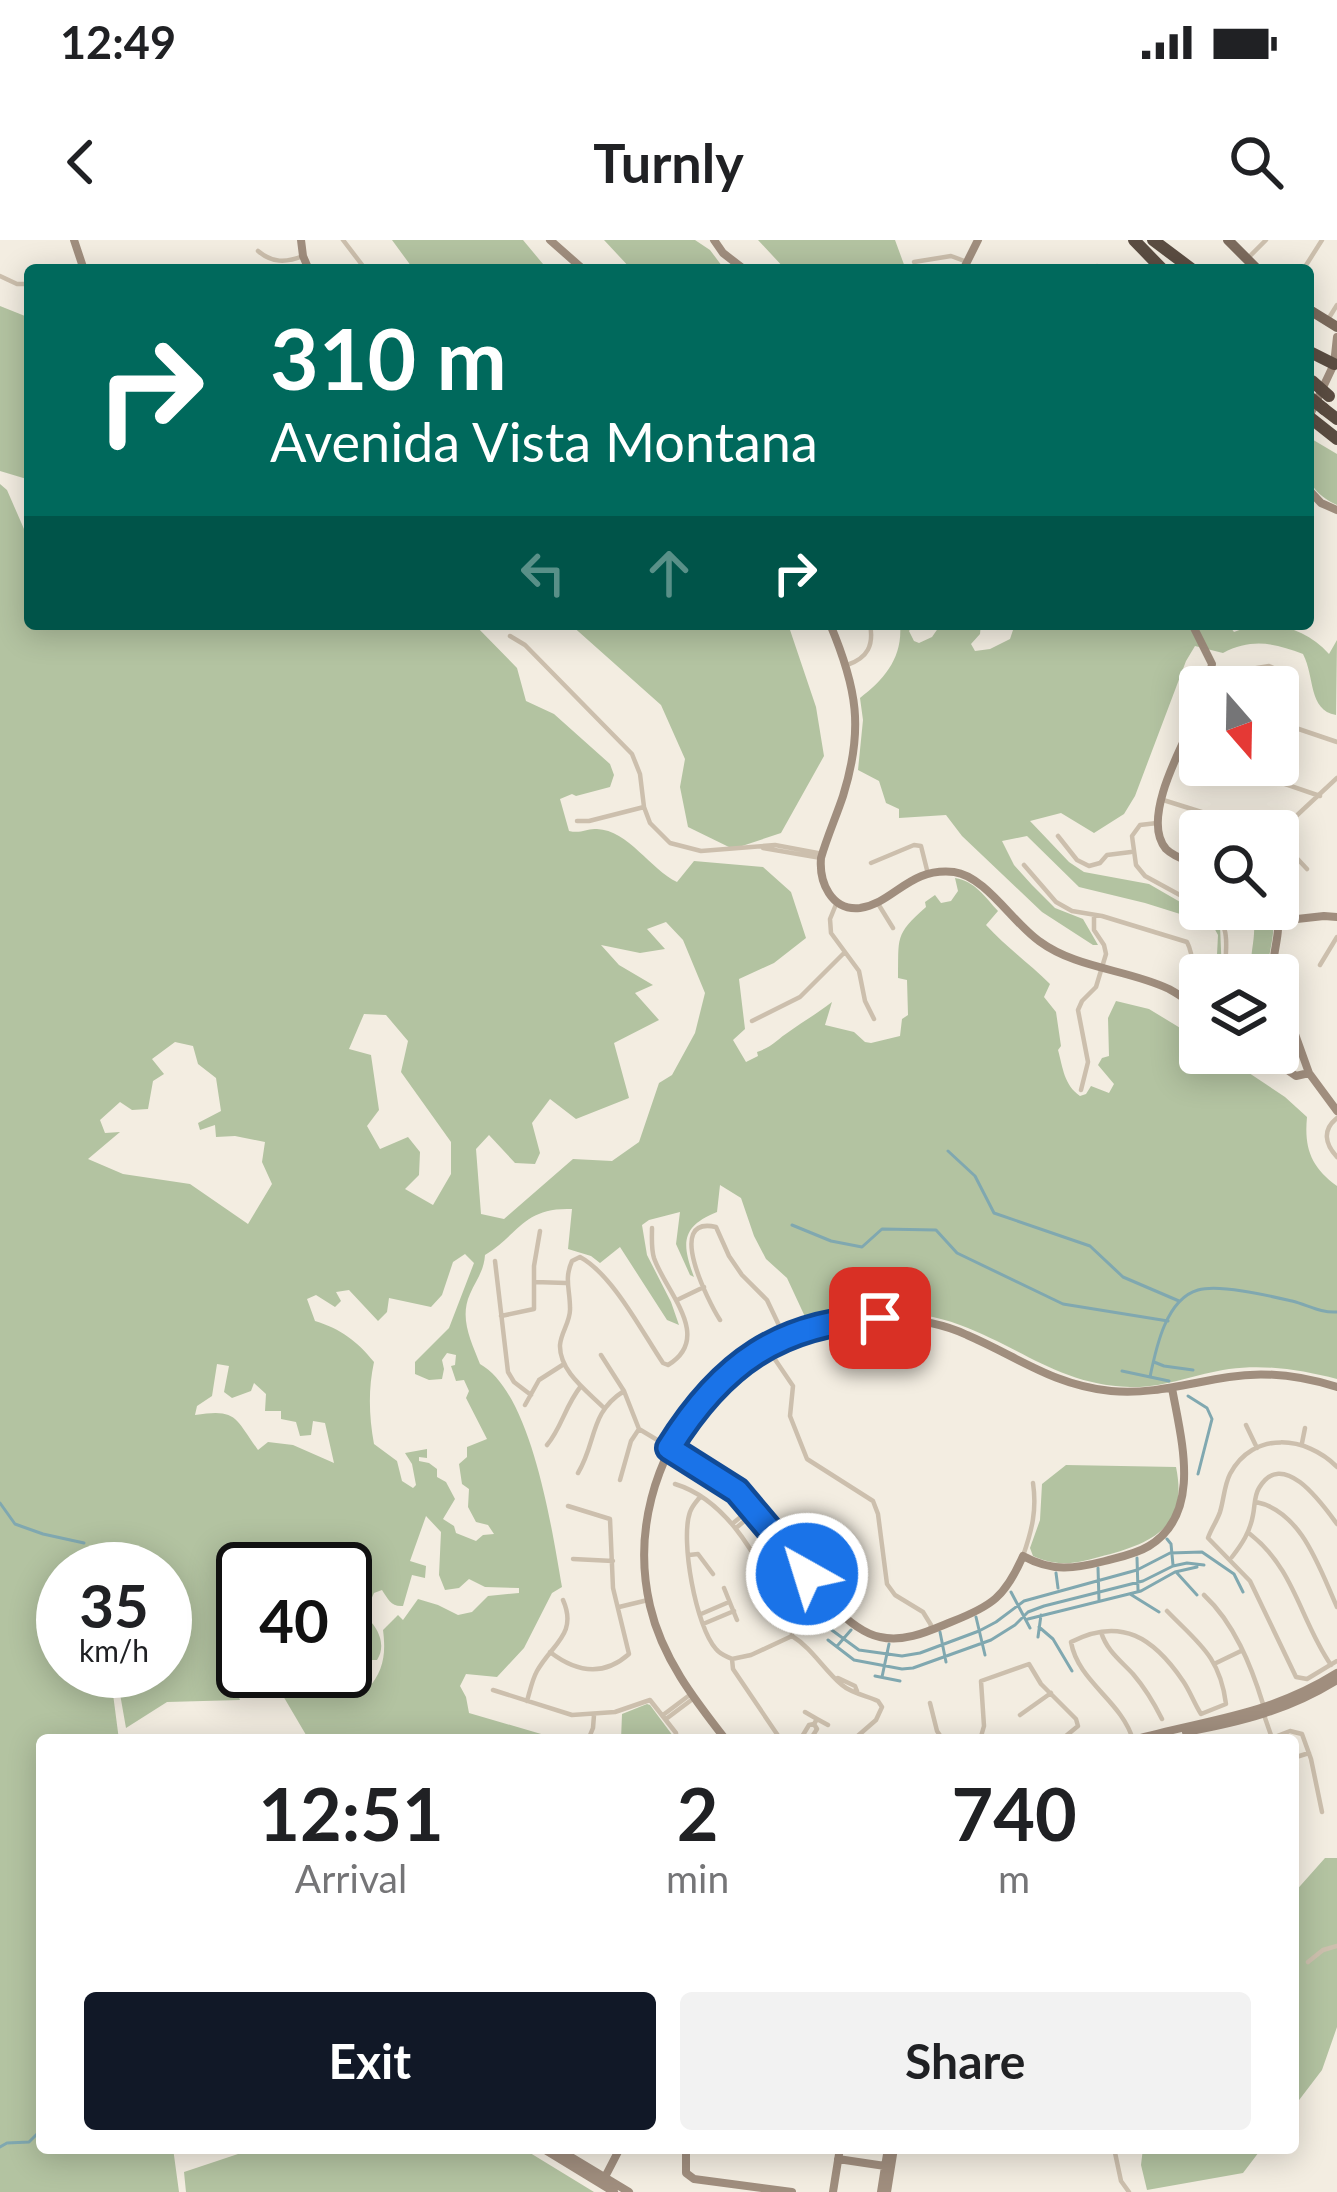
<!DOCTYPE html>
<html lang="en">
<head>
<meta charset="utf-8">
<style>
  :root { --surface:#fff; --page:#f2f2f2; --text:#202124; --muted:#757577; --accent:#111827 }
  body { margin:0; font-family:Lato,sans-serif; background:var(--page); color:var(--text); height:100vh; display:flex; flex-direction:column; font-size:45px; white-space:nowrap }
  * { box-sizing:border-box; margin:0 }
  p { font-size:39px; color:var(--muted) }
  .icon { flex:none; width:66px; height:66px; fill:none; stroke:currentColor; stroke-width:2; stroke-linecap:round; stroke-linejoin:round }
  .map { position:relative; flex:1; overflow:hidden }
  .panel { position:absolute; left:36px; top:1494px; width:1263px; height:420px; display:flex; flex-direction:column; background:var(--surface); border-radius:12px; box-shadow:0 6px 30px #0003 }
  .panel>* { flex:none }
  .hud { position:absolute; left:24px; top:24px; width:1290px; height:366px; border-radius:12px; box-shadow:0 6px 30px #0003; background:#00695c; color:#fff; overflow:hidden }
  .needle { width:78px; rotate:160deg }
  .tools { position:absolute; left:1179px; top:426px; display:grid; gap:24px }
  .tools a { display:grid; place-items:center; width:120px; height:120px; border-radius:12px; background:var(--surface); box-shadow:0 6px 30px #0003; font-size:60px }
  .speed { position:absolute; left:36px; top:1302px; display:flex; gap:24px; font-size:60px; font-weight:700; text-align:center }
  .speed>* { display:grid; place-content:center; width:156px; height:156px; border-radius:50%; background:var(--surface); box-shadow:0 6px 30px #0003; line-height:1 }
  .speed small { font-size:30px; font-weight:400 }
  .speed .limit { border:6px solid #111; border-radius:18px; background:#fff; color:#111 }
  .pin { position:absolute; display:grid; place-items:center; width:102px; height:102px; color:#fff; margin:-51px; border-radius:24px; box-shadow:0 6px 18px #0006 }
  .me { position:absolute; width:132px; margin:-66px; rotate:321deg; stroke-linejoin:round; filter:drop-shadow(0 0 9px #0008) }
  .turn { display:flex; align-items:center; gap:42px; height:252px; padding:0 48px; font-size:54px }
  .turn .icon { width:156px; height:156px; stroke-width:2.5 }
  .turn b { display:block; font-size:84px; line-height:102px }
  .lanes { display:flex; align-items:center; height:114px; padding:0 48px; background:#0003; justify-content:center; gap:60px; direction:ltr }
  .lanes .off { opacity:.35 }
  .eta { display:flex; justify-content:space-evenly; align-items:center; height:204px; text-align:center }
  .eta b { font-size:72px; font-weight:700; line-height:84px }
  .action { display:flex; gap:24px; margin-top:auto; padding:24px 48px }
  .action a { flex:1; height:138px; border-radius:12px; background:var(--accent); color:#fff; font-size:48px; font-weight:700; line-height:138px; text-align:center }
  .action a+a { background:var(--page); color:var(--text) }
  .status { display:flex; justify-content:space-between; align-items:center; height:84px; padding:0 60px; background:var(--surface); direction:ltr }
  .status svg { height:33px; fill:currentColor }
  header { display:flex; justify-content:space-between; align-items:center; height:156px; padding:0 48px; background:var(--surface); font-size:54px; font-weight:700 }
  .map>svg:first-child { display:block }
  .green { fill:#b3c3a1; fill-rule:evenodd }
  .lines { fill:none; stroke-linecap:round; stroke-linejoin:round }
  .stream { stroke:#80a8b0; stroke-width:3 }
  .street { stroke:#ccbfad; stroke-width:4.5 }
  .secondary { stroke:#a08e7e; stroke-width:8 }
  .primary { stroke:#7c6b5d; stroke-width:10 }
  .highway { stroke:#5b4d42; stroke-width:12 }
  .highway-bridge { stroke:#5b4d42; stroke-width:12 }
  .route-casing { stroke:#114b97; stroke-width:30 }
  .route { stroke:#1a73e8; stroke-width:21 }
</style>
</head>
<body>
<div class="status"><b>12:49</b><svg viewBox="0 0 49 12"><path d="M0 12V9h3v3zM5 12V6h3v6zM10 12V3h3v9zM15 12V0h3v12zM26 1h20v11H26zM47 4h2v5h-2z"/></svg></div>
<header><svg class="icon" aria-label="back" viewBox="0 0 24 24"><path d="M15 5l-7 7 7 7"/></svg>Turnly<svg class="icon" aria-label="search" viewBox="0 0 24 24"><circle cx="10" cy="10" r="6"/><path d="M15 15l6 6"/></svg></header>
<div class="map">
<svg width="1337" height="1952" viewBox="0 0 1337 1952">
  <rect width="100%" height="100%" fill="#f3ede1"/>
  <path class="green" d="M392,0H523L548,30H414Z
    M604,0H695L710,10L725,30H632Z
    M758,0H895L906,30H786Z
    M0,66L30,78V240L0,231Z
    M1310,198L1337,214V265C1305,250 1304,231 1310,198Z
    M0,244L7,250L24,289L30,286V384H474L517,428L526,461L554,474L610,524L614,535L610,547L576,556L572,554L560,559L569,591C582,594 586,588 597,589C628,590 651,630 677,642L694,621L763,627L791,652L806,698L774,723L739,739L745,789L733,800L746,822L758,816L757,812C774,806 776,800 790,791C804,781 818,773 832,762L825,785L854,792L865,802L871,803L900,796L902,779L908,775L907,740L898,738C899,698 894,695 926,667L925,662L935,655L941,663L951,661L958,651L955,638C975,641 985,657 998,671L986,685C1006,707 1029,723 1050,744L1044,757L1056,772L1061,806L1058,810C1063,828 1064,845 1080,856L1086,854L1091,846L1109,853L1114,844L1098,825L1102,818L1109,816L1108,778L1116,761L1149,769L1200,800V813H1219L1285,857L1307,877C1304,908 1311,927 1337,946V1139C1301,1130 1266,1124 1229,1129C1195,1134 1165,1148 1130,1147C1060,1145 1022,1108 960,1085C909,1066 859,1073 807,1081L787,1038L766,1019L754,996L741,958L720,945L717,972C680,987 682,1004 694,1037L690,1035L676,1004L680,972L649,980L642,985L647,1015L671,1062L679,1085L667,1080L620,1007L600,1023L591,1016L568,1009L572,969C524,967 520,993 485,1015C484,1031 476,1040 470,1054C459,1078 471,1101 480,1124C532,1153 552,1290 562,1347L552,1353L524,1408L497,1437L466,1434L460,1446L466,1457L469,1473L548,1496L549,1500H309L279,1449L260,1431H345V1329H243V1417L239,1414L230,1417L228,1428L240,1460L167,1462L126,1488L116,1431H165V1329H63V1431H110L119,1500H42V1908H173L179,1952H0ZM666,682L683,700L705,753L695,793L672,835L659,843L639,902L612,921L573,919L504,979L481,974L476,909L489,895L515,923L535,924L540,913L532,883L550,859L576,879L629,858L614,803L659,780L635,753L653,745L619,725L601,705L640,713L665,709L647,689ZM364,774L386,775L408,801L401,832L451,902V934L433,965L405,949L419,935L420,912L408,897L380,909L367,886L379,870L371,815L349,809ZM175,802L193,806L198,824L216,838L221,871L198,883L200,890L215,885L216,897L235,896L265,902L262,922L272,944L248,984L190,944L123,934L88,919L120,892L105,893L100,880L120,862L132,870L148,869L153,841L164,834L152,819ZM465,1014L474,1023L449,1088L415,1122V1134L429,1140L442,1139L444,1129L442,1120L447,1113L456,1115L455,1125L451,1126L456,1141L464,1140L469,1151L466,1158L487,1199L467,1207V1217L459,1224L462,1244L469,1249L468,1267L476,1282L488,1285L494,1294L483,1295L476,1301L456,1293L454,1286L443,1279L455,1259L446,1242L437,1237V1229L429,1223L419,1221V1217L427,1218V1209L405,1213L412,1224L416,1245L413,1248L402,1241L397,1221L374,1204C369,1176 368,1150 374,1122C357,1101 341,1089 315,1081L307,1059L316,1055L335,1067L341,1061L336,1052L349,1050L378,1081L387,1072L389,1058L431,1067L442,1055L453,1022ZM217,1124L229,1126L224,1152L232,1158L251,1151L254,1143L266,1154L265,1171H281V1179L296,1182L300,1196L311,1195L313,1181L325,1183L334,1223L293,1205L268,1202L258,1210C235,1178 237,1168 195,1175L197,1166L212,1156ZM426,1276L441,1292L439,1335L445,1350L459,1348L469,1339L485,1347L519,1348V1353L488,1356L472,1372L458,1375L438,1365L418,1359L403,1380L398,1375L383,1390C386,1414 384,1431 367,1450L365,1448L369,1439L355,1426L356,1420H377C388,1404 376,1381 359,1373L361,1370L366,1371L374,1353L382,1350C388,1359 391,1367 403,1366L412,1335L425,1338L426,1326L410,1321Z
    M570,384H788L816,467L824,516L781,593L733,609L688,587L680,547L685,519L661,465Z
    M900,384H914L909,391L914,401L919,403L932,397L941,384H981L980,394L971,404L975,411L990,409L1010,399L1015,384H1228L1234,392C1267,378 1304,386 1329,414L1337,400L1336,475C1308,470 1315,437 1303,414C1274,403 1252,398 1223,413L1195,406L1186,421L1135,556L1124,574L1094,593L1061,573L1030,581L1069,622L1084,632L1149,644L1220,685L1222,735L1216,734L1218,695L1212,684L1145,663L1079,647L1027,596L1002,601L1014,625L1032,645L1055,668L1083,679L1098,705H1093L1042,672L962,596L946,575L899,578V569L886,563L879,541L858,530L863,480L860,458C885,439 903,417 900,384Z
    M1248,669H1269C1280,691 1266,712 1268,735H1252C1247,713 1262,687 1248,669Z
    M1066,1225L1176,1227C1189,1289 1150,1304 1099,1317C1075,1324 1057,1327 1033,1316L1030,1308L1040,1280L1042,1244Z
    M647,1464L650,1465L673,1496V1500H621L622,1474Z
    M1325,1618H1337V1787L1322,1830L1293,1868V1654Z
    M256,1908H522L594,1952H186L184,1932Z
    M1143,1908H1262L1243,1933L1147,1950L1141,1925Z"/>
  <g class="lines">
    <path class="stream" d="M948,911L975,936L994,973L1090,1006L1123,1037L1179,1061
      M792,985L831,1001L862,1007L882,989L936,990L957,1013L1063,1064L1168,1081
      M1154,1122L1164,1126L1193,1130
      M1122,1131L1169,1141
      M1150,1137C1156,1108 1166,1059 1198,1050C1220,1044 1270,1056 1292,1061C1308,1065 1320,1073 1337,1072
      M1188,1156L1207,1168L1212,1179L1198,1234
      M0,1263L15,1284L43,1294L84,1303
      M1167,1299L1171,1304L1173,1325
      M93,1307L103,1308
      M1137,1318L1138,1350
      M1098,1328L1099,1360
      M1056,1333L1058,1348
      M1177,1333L1197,1355
      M796,1345L829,1388L859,1410L902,1416L920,1413L979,1391L996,1382L1024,1361L1137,1330L1170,1313L1202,1312L1234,1334L1243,1352
      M1011,1352L1030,1388
      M1130,1354L1159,1372
      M976,1377L985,1415
      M1028,1379L1141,1351L1175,1332L1197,1327
      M1039,1387L1053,1399L1072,1431
      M940,1392L946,1422
      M1038,1397L1041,1375
      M828,1400L854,1420L902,1429L913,1428L991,1400L1015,1385L1028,1372L1044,1366L1143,1341L1173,1326L1187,1323L1204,1325
      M838,1405L851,1390
      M875,1436L900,1441
      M882,1437L889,1404
      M0,1907L7,1903L29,1902L42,1889"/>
    <path class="street" d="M343,0L366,30
      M258,11C272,23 286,23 303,16
      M1247,19L1266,0
      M914,22L951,16L967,22
      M1025,28L1026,30
      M1087,30L1097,26L1106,30
      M1303,30L1322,0
      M0,36L17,44H30
      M1327,81L1337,65
      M510,396L525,405L632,514L640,534L644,567L650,583L670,603L701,611L775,605L823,614
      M847,425C868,418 874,405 870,384
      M1245,430L1269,426L1280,431L1290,453L1289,486
      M1278,482L1337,502
      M1182,509L1200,516
      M1229,525L1320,556
      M1160,559L1262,591
      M577,581H589L644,567
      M1157,583L1140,585L1132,596L1136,625L1145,636L1200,666
      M1278,593L1337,538
      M1058,596L1077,620L1089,626L1100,623L1107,615L1131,612
      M1278,598L1307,629
      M763,608L821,618
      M871,623L914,605L921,606L928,634
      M1024,625L1056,662L1072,671L1102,676L1187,702C1195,717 1193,744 1186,759
      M837,662L830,679L831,693L859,731L865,761L874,779
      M877,662L893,688
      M1206,669C1236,689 1223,704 1226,735
      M1320,725L1337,697
      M752,781L800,757L845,712
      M1081,850L1088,822L1078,770L1082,761L1096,747L1106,714L1104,705L1094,690V675
      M1337,878C1322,890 1325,904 1337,917
      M495,1021L508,1132L514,1142L531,1155
      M535,1042L566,1043
      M677,1060L704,1047
      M501,1076L534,1069V1026L540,991
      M720,1080C709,1063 664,975 716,987L729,1016L742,1035L767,1060L785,1098
      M769,1107L772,1115L793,1146L790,1176L807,1219L873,1261L878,1274L887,1344L895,1355L923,1372L931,1385L930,1390
      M601,1115L624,1151L639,1189L669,1207
      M525,1165L539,1140L564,1124
      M603,1167C587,1151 559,1131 560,1105C561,1092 571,1081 570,1068C570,1049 564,1039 572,1021L580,1017C613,1035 642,1092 663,1123L668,1125C714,1097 665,1051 654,1018C651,1008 652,999 652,988
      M1246,1185L1257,1208
      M1302,1203L1305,1188
      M547,1205C562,1187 565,1166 581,1146
      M1337,1227C1307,1196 1253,1190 1230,1234C1224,1246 1224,1259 1220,1272C1217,1281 1211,1289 1208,1298L1250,1341L1296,1437L1307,1439L1337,1421
      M578,1233C597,1202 589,1173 624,1151
      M620,1240L631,1201L639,1189
      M675,1244C724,1259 753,1310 775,1353C783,1367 792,1379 792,1396
      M700,1257C696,1262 692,1266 690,1272C680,1300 696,1387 716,1409C721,1415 726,1416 732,1419
      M1256,1262C1302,1271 1320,1330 1337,1367
      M732,1284L753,1267
      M736,1288L754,1273
      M1250,1294C1295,1329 1300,1380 1331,1425
      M689,1315L698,1314L713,1334
      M1023,1316C1032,1290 1037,1270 1033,1243
      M1232,1317C1242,1304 1250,1292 1253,1275C1255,1266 1254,1256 1259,1248C1283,1207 1323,1265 1337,1284
      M573,1319L613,1321
      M724,1348L737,1380
      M1204,1355C1234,1383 1251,1425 1263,1464
      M619,1367L648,1360
      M701,1374L729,1362
      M703,1384L734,1371
      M1101,1392C1107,1411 1120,1420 1133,1434C1145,1448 1154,1463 1162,1479
      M792,1396C812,1408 824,1430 842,1445C851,1453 867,1456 878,1461L882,1467L876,1480L853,1500
      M550,1412C576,1432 603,1437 629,1414L613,1348L610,1279L568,1266
      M732,1419L733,1429L781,1500
      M732,1419L751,1415L792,1396
      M1214,1424L1241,1411
      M838,1438L855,1446L857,1451
      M493,1450L572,1475L615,1472L650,1460L676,1493L677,1500
      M527,1461C530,1451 532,1440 537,1431C552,1404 578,1394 563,1360
      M930,1463L937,1491L943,1500
      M805,1472L817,1479
      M663,1475L691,1454
      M1020,1475L1051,1453
      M1264,1475L1272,1498
      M666,1479L694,1458
      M588,1500L593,1488L594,1475
      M800,1500L809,1485L814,1484L817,1479L828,1485
      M810,1500L817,1489L814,1484
      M980,1500L984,1486L981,1441L1029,1424L1041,1444L1076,1479L1078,1486L1061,1500
      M1133,1500C1122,1461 1078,1442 1071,1402C1121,1376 1154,1398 1183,1441C1190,1451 1194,1463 1201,1474L1226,1464C1220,1416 1198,1403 1167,1371
      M1158,1500L1159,1498L1162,1500
      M1267,1500L1290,1491L1302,1494L1311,1519L1322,1572
      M1293,1518L1309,1513
      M1308,1722L1323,1710L1337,1706
      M1114,1908L1121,1941L1129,1952"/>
    <path class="secondary" d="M74,0L84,30
      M301,0L303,16L309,30
      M550,0L584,30
      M714,0L723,13L745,30
      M963,30L978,0
      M1308,179L1334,124L1337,97
      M1308,249L1321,263L1337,270
      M830,384C857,448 864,489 843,556C836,577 827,597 821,618C819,642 831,671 860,668C894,663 909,627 954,632C985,636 1013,683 1039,701C1077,729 1127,729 1169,749C1180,755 1190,762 1200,769
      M1192,384L1212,424L1207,447
      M1200,467C1186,499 1139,578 1166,609C1175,618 1189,621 1200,626
      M1279,681L1324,676L1337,677
      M1274,735C1270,712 1284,693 1275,669
      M1278,747L1309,833L1337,871
      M1263,813L1296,836L1309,833
      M669,1207C694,1220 719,1234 739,1253C778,1289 831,1387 880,1397C904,1403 929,1391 951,1382C992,1366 1005,1357 1023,1316C1052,1332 1074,1329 1105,1321C1120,1317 1136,1314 1149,1306C1203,1273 1181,1199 1172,1148
      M1186,1492C1241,1482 1289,1470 1337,1440
      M726,1500C694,1459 662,1418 650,1366C616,1219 736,1072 887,1078C914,1079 942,1083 967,1095C1018,1117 1053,1145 1111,1151C1151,1155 1189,1143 1229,1137C1265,1131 1302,1136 1337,1147
      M1133,1500C1209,1479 1268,1476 1337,1433
      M236,1908H245
      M542,1908L614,1952
      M556,1908L629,1952
      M686,1908V1933L694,1939L792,1952
      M838,1919L885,1926
      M605,1937L620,1908
      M833,1952L840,1908
      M881,1952L888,1908
      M887,1952L894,1908"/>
    <path class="primary" d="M1228,0L1258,30
      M1308,69L1337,87"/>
    <path class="highway" d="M1134,0L1163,30
      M1153,0L1193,30
      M1308,111L1334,124
      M1324,169L1337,179
      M1308,176L1337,199"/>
    <path class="highway-bridge" d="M1312,141L1329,156
      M1308,156L1324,169"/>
  </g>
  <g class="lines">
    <g class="route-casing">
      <path id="route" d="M807,1334L737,1251L669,1208C721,1124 780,1082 880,1078"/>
    </g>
    <use href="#route" class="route"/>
  </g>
</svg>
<div class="tools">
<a><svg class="needle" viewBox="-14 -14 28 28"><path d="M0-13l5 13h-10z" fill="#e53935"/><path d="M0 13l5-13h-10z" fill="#757577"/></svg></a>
<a><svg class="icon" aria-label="search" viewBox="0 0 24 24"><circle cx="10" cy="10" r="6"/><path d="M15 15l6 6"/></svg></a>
<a><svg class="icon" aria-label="layers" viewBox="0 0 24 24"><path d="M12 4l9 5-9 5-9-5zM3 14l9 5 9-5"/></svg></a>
</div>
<div class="speed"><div>35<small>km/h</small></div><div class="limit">40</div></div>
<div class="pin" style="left:880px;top:1078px;background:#d93025"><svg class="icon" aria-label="arrive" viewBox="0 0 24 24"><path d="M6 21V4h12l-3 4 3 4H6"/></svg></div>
<svg class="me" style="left:807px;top:1334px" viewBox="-20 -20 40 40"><circle r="17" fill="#1a73e8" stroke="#fff" stroke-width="3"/><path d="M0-11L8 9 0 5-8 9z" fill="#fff"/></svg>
<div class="hud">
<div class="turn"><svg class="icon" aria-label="right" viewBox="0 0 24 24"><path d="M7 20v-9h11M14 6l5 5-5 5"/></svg><div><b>310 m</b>Avenida Vista Montana</div></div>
<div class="lanes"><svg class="icon off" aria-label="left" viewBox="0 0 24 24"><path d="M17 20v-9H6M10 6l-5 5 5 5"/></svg><svg class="icon off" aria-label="ahead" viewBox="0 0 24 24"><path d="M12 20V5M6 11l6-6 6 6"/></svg><svg class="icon" aria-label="right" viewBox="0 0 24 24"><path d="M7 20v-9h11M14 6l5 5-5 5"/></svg></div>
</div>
<section class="panel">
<div class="eta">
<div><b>12:51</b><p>Arrival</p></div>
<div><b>2</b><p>min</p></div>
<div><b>740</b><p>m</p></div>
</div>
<div class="action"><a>Exit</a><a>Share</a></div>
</section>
</div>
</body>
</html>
